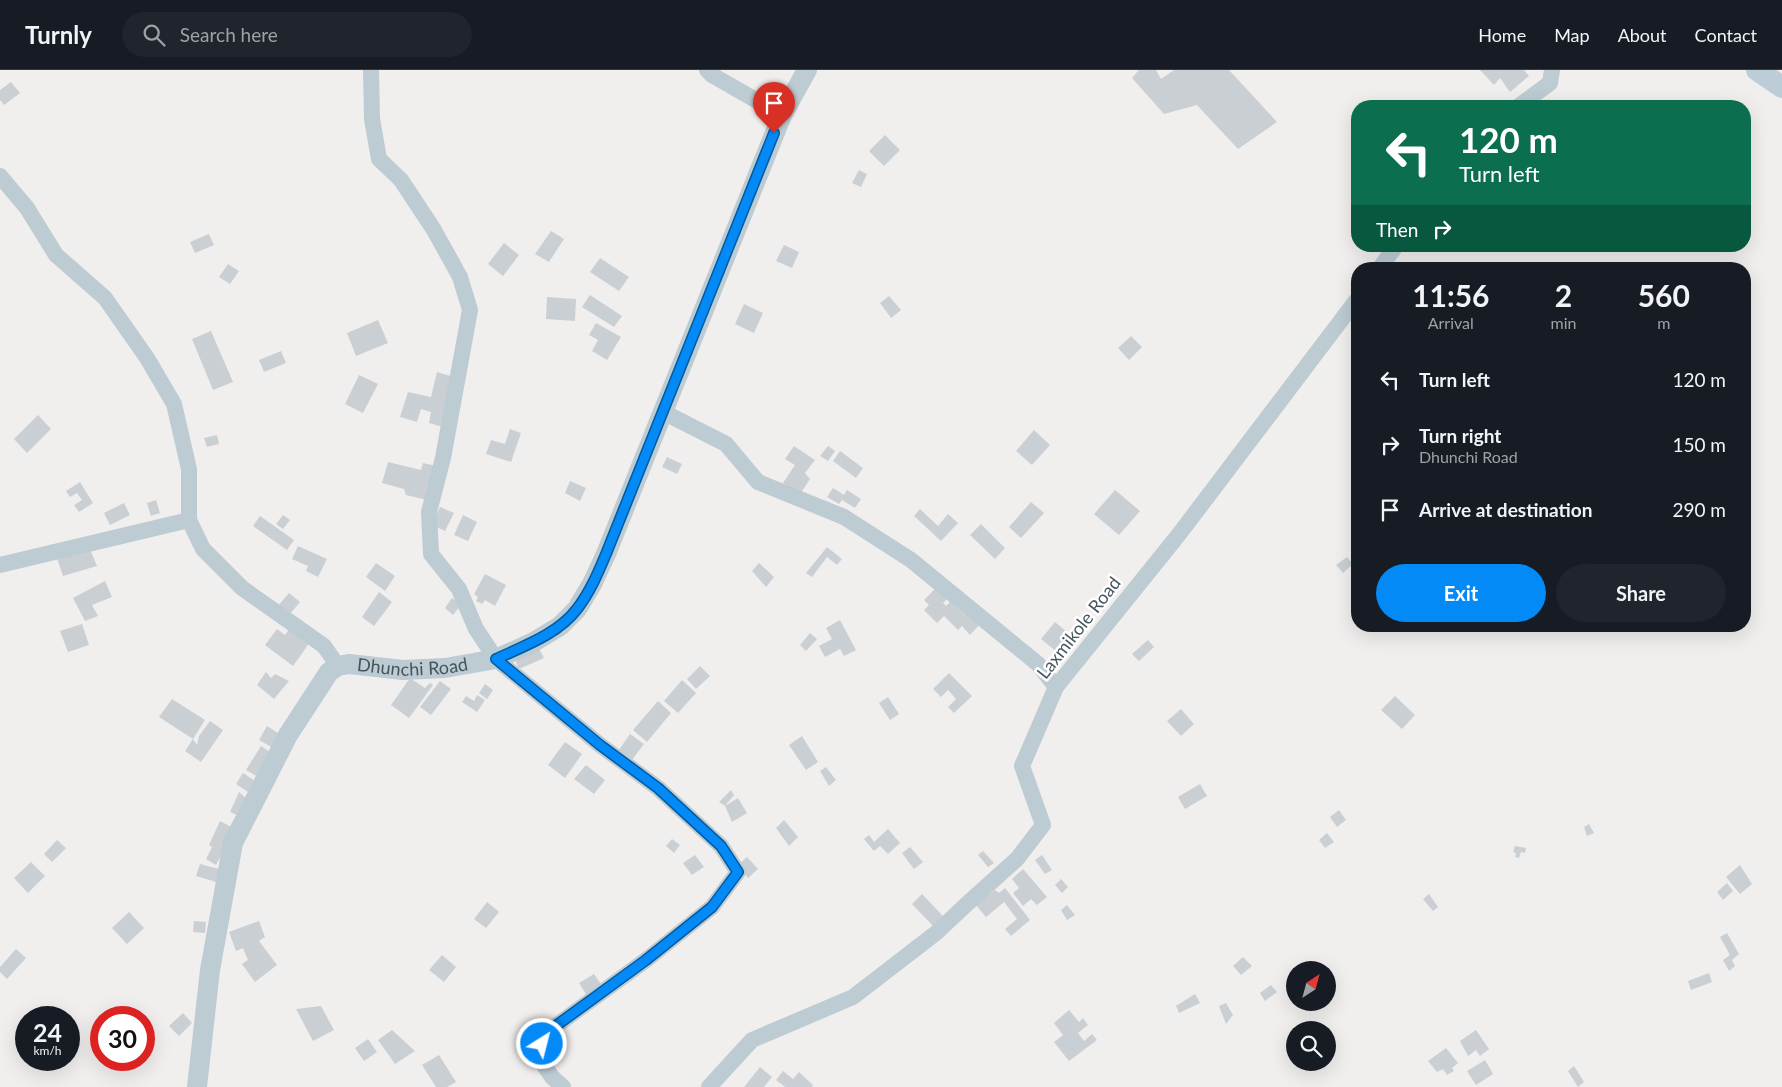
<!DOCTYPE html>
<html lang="en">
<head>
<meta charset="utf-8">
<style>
  :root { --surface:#171b24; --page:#20242c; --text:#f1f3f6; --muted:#9ea1a6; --line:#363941; --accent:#038af7 }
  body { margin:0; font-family:Lato,sans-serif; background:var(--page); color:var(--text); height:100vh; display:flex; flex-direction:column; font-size:19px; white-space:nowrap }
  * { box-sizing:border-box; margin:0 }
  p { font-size:16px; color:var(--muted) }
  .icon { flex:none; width:28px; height:28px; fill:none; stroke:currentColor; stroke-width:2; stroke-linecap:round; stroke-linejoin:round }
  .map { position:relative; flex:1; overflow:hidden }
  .sheet { position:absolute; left:1351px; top:192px; width:400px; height:370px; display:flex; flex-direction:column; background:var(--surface); border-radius:20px; box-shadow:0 5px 20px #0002 }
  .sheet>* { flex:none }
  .top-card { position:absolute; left:1351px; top:30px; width:400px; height:152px; border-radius:20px; box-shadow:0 5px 20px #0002; background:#0b6e4f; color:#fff; overflow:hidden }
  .needle { width:32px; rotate:36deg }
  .buttons { position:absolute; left:1286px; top:891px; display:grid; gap:10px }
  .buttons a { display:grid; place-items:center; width:50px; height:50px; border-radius:50%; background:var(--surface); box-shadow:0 5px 20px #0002; font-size:25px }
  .speed { position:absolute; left:15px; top:936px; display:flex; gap:10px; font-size:25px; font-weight:700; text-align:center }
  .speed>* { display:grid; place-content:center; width:65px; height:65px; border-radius:50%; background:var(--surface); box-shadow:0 5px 20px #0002; line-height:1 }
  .speed small { font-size:12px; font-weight:400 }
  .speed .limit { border:8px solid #d22; background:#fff; color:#111 }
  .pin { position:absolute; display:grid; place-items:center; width:42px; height:42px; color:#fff; margin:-51px -21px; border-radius:50% 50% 50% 0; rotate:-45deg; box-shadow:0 0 5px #0007 }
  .pin .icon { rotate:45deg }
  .me { position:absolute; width:55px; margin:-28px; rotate:36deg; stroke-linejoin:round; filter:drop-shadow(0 0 4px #0008) }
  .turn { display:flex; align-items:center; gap:18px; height:105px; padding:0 25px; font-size:22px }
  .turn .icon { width:65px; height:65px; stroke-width:2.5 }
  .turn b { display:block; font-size:35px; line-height:42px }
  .then { display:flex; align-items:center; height:48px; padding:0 25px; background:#0003; gap:10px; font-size:19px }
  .eta { display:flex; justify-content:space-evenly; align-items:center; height:85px; text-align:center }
  .eta b { font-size:30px; font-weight:700; line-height:35px }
  .cta { display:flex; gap:10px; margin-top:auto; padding:10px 25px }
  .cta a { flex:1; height:58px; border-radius:30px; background:var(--accent); color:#fff; font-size:20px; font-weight:700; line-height:58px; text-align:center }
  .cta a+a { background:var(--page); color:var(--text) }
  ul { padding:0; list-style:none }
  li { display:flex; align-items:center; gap:15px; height:65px; padding:0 25px }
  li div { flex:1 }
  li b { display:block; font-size:19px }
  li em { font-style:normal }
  header { display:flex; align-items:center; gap:30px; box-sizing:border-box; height:70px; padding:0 25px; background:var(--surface); border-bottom:1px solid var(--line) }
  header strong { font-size:24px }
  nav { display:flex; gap:28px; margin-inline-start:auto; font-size:18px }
  .search { width:350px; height:45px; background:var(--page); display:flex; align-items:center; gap:12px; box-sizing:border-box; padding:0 18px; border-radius:28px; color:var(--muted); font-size:19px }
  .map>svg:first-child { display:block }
  .building { fill:#cacfd4 }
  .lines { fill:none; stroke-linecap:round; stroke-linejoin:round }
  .minor { stroke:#bdcbd2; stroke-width:16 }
  .tertiary { stroke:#bdcbd2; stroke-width:20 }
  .secondary { stroke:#bdcdd8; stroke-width:22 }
  .route-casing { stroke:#025aa1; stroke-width:12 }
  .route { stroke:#038af7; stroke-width:9 }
  .labels { text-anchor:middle; stroke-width:5; stroke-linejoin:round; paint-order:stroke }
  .street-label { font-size:18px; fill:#44555e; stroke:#fff }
</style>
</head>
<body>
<header>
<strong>Turnly</strong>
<div class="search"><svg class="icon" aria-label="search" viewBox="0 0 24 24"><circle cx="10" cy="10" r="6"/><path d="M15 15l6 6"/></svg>Search here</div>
<nav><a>Home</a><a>Map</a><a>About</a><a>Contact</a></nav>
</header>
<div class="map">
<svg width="1782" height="1017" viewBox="0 0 1782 1017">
  <rect width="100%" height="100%" fill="#f1eeee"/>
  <path class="building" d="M1139,0H1156L1161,9L1174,0H1229L1277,52L1238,79L1197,35L1164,44L1132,8Z
    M1480,0H1524L1529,6L1510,22L1500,8L1494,15Z
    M11,12L20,23L4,35L0,30V20Z
    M885,65L900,80L884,96L869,81Z
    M859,100L867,104L861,117L852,113Z
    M551,161L564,169L549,192L535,184Z
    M209,164L214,175L195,183L190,172Z
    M504,173L519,185L503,206L488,194Z
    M784,175L799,182L792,198L776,191Z
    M600,188L629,207L619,221L590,202Z
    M228,194L239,201L230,214L219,207Z
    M590,225L622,246L614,257L582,237Z
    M889,226L901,240L891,248L880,233Z
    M547,227L576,229L575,251L546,249Z
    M744,234L763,243L754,263L735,254Z
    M378,250L388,273L356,286L347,263Z
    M596,253L621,267L607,290L592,281L598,270L589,265Z
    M211,261L233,312L213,320L192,269Z
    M1131,266L1142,277L1129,290L1118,278Z
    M281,281L286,293L264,302L259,290Z
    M437,302L457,308L443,357L429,353L431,342L421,339L417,352L400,347L408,322L431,327Z
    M359,305L378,314L363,343L345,334Z
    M38,345L51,359L27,383L14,369Z
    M510,359L521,363L511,392L486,384L491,370L505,374Z
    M1034,360L1050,375L1032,395L1016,381Z
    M217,365L219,374L207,377L204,368Z
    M794,376L815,390L805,403L810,409L800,424L783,413L795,395L785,389Z
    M828,376L835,381L828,391L820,386Z
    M840,381L863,398L856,408L833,391Z
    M667,387L682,394L677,404L662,397Z
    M388,392L421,400L423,393L436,396L427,430L406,425L404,419L382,413Z
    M570,411L586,418L580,431L565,423Z
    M80,412L93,433L79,442L74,435L82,430L77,423L70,427L66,421Z
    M833,418L844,425L847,420L861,429L855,438L842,430L839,434L827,427Z
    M1115,420L1140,441L1119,465L1094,444Z
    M156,430L160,443L151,446L147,433Z
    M1031,432L1044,443L1021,468L1009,457Z
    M124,433L130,445L110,455L104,443Z
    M440,437L454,443L445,461L432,455Z
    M920,439L938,456L948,444L958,453L941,471L914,446Z
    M283,445L290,450L283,459L276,454Z
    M463,445L477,452L468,471L454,465Z
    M260,446L294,470L287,480L253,456Z
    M981,454L1005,478L995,489L970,465Z
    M298,476L327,489L318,507L306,501L308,496L292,489Z
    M89,477L97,496L63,506L57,488Z
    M827,477L842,489L837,495L827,487L812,507L806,503Z
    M1347,487L1353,494L1343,503L1336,495Z
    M376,493L395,506L385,521L366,507Z
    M759,493L774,507L766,517L752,501Z
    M485,504L506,515L495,536L485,530L482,534L476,531L478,527L474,524Z
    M105,511L112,527L92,535L98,546L85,551L73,528Z
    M940,514L951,525L943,533L946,536L950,532L965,545L971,539L983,551L970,565L962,556L958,560L944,546L937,553L924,540L929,535L924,530Z
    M379,522L392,532L374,556L362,547Z
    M289,523L300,532L289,545L278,536Z
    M452,528L461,535L453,545L445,538Z
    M840,550L856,580L844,586L840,579L825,587L819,576L832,569L826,558Z
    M1055,552L1075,569L1062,586L1041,569Z
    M82,554L89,575L68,582L60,561Z
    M290,558L310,572L293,596L265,575L277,559L285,565Z
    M810,563L817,569L806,581L800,575Z
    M1148,570L1154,577L1139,591L1132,584Z
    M539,579L544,588L519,599L515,590Z
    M700,596L710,606L696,619L687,609Z
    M266,602L271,608L275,604L289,611L274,629L257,615Z
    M949,603L972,626L954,643L948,637L956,629L948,620L941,627L933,619Z
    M410,608L425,618L430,613L433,615L409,648L391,635Z
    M682,610L696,623L678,643L664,631Z
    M440,611L451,619L431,645L420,637Z
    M485,614L493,620L487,629L479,623Z
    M477,625L485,630L477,642L462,632L466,626L474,631Z
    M1395,626L1415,645L1402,659L1381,640Z
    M888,627L899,644L890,650L879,633Z
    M172,629L205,650L193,669L197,675L199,666L210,651L223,660L201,692L185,681L193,669L159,647Z
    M658,631L671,643L647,672L633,660Z
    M1181,639L1194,654L1181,666L1167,651Z
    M267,656L281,665L273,678L259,670Z
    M630,664L644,674L629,694L616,684Z
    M802,666L818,692L806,700L789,675Z
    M565,672L582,684L565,708L548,695Z
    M261,676L273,684L258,707L246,700Z
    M586,695L605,710L594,724L574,709Z
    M826,697L836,710L829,716L820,701Z
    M243,703L255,711L248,722L236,714Z
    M1200,714L1207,726L1185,739L1178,727Z
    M731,720L734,725L725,736L738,728L747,743L732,752L725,736L719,732Z
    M239,722L247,729L239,746L230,742Z
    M1339,740L1346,750L1337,757L1330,747Z
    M784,750L798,767L789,776L776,758Z
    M220,751L235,759L216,795L206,789L212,777L209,775Z
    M1589,754L1594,763L1587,766L1584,757Z
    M888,759L900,773L888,784L880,776L874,781L864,769L869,765L874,772Z
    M1327,763L1334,772L1325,778L1319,770Z
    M672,769L680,775L674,783L666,776Z
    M57,770L66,778L52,792L44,784Z
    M1515,776L1526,778L1525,783L1521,782L1519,788L1515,787L1516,783L1513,782Z
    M910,777L923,792L914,799L902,783Z
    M983,781L994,793L988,797L978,785Z
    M695,785L704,797L692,805L683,793Z
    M1042,785L1052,800L1045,804L1035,790Z
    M747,787L758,799L748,808L738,795Z
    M31,792L45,806L28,823L14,808Z
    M200,794L219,799L216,812L196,806Z
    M1740,795L1752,814L1740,824L1726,807Z
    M1023,799L1047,827L1037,835L1031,829L1023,836L1013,823L1019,818L1012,809Z
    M1061,809L1068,817L1062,823L1055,815Z
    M1727,813L1733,821L1723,830L1717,822Z
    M1005,818L1030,850L1011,866L1005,859L1017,849L1004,832L986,847L976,835L995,820L999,823Z
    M922,824L943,846L933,856L912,834Z
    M1429,824L1438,837L1433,841L1423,829Z
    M487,832L499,842L486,858L474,849Z
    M1067,835L1075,845L1067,850L1061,840Z
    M129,842L144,858L127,874L112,858Z
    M194,851L206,852L205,863L193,862Z
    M259,851L265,867L259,871L277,895L255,912L242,894L248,890L243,878L236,881L229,862Z
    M1727,863L1739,884L1732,890L1735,896L1729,901L1723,890L1730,885L1720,867Z
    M16,879L26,888L7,909L0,902V897Z
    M442,885L456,897L444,912L429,900Z
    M1243,887L1252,896L1241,905L1233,896Z
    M1709,903L1712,912L1691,920L1688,911Z
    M594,904L604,919L589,929L579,913Z
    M1271,915L1277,922L1265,931L1260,923Z
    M1195,924L1200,933L1179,943L1176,936Z
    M1226,933L1233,945L1226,954L1219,936Z
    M321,936L334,960L313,971L296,939Z
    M1069,940L1079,952L1083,948L1088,955L1078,963L1084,971L1092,964L1097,970L1069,991L1054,972L1063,965L1054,953Z
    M183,943L192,953L179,966L169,956Z
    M392,960L415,981L395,994L378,970Z
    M1476,960L1489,979L1480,986L1476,980L1468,986L1460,971Z
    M368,969L377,982L364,991L355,978Z
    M1446,978L1458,993L1452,998L1454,1001L1447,1005L1443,999L1437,1002L1428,991Z
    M439,985L456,1012L447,1017H436L422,995Z
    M1485,990L1493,1004L1476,1015L1467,1001Z
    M1574,996L1584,1012L1578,1017L1568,1001Z
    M760,997L772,1007L764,1017H744Z
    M783,1001L793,1009L799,1002L813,1015L812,1017H785L776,1010Z"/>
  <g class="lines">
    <path class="minor" d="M371,0L372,49L379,89L401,110L434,160L460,207L470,240L443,388L429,442L431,484L459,519L476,559L496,589L600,675L658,718L721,776L738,802L712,837L646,890L546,963L538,986L552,1007L563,1017
      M707,0L712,5L782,45
      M1519,36L1550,13L1552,0
      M0,106L27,138L56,185L105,228L147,288L174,334L189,399V450L203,479L242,518L324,576L338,596
      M1379,199L1396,176
      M663,342L726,374L758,412L844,447L911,490L1038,594L1056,617
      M0,495L189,450
      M709,1017L752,970L853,927L936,863L969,832L1017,789L1043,755L1022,696L1056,617L1180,463L1358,228"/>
    <path class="tertiary" id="s1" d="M197,1017L210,900L233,773L288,665L329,602L338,596L349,594L403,600L445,598L496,589L532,573L560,556L577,539L592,514L606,484L782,45L807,0"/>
    <path class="secondary" d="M1757,0L1782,17"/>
  </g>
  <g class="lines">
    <g class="route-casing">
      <path id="route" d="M542,974L546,963L646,890L712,837L738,802L721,776L658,718L600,675L496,589C524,576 558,564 577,539C590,522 598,503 606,484L774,63"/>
    </g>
    <use href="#route" class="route"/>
  </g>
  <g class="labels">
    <g class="street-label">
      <text transform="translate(1079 558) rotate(-52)" y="6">Laxmikole Road</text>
      <text dy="6" stroke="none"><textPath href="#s1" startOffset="529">Dhunchi Road</textPath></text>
    </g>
  </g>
</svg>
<div class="buttons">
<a><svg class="needle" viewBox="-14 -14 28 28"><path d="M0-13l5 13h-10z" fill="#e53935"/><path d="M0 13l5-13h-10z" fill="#9ea1a6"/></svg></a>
<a><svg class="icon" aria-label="search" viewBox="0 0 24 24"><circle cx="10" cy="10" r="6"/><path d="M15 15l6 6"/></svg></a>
</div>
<div class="speed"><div>24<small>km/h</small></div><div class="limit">30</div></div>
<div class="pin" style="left:774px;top:63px;background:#d93025"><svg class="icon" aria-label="arrive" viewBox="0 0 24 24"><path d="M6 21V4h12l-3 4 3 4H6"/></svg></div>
<svg class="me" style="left:542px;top:974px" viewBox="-20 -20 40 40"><circle r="17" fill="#038af7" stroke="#fff" stroke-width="3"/><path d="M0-11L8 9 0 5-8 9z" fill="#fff"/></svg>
<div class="top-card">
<div class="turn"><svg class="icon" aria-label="left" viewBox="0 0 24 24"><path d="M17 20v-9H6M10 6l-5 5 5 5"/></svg><div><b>120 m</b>Turn left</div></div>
<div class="then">Then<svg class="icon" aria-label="right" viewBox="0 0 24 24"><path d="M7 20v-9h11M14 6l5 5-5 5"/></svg></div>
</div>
<section class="sheet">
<div class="eta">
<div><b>11:56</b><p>Arrival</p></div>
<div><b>2</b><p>min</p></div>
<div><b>560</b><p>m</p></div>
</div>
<ul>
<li><svg class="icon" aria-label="left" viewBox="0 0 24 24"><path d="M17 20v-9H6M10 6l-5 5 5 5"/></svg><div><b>Turn left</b></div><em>120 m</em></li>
<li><svg class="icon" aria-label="right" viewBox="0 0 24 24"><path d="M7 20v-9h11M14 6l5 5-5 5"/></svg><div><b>Turn right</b><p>Dhunchi Road</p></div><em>150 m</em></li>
<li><svg class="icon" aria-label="arrive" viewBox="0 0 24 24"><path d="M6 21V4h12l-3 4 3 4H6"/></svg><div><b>Arrive at destination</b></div><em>290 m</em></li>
</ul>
<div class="cta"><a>Exit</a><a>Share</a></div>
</section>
</div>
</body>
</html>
